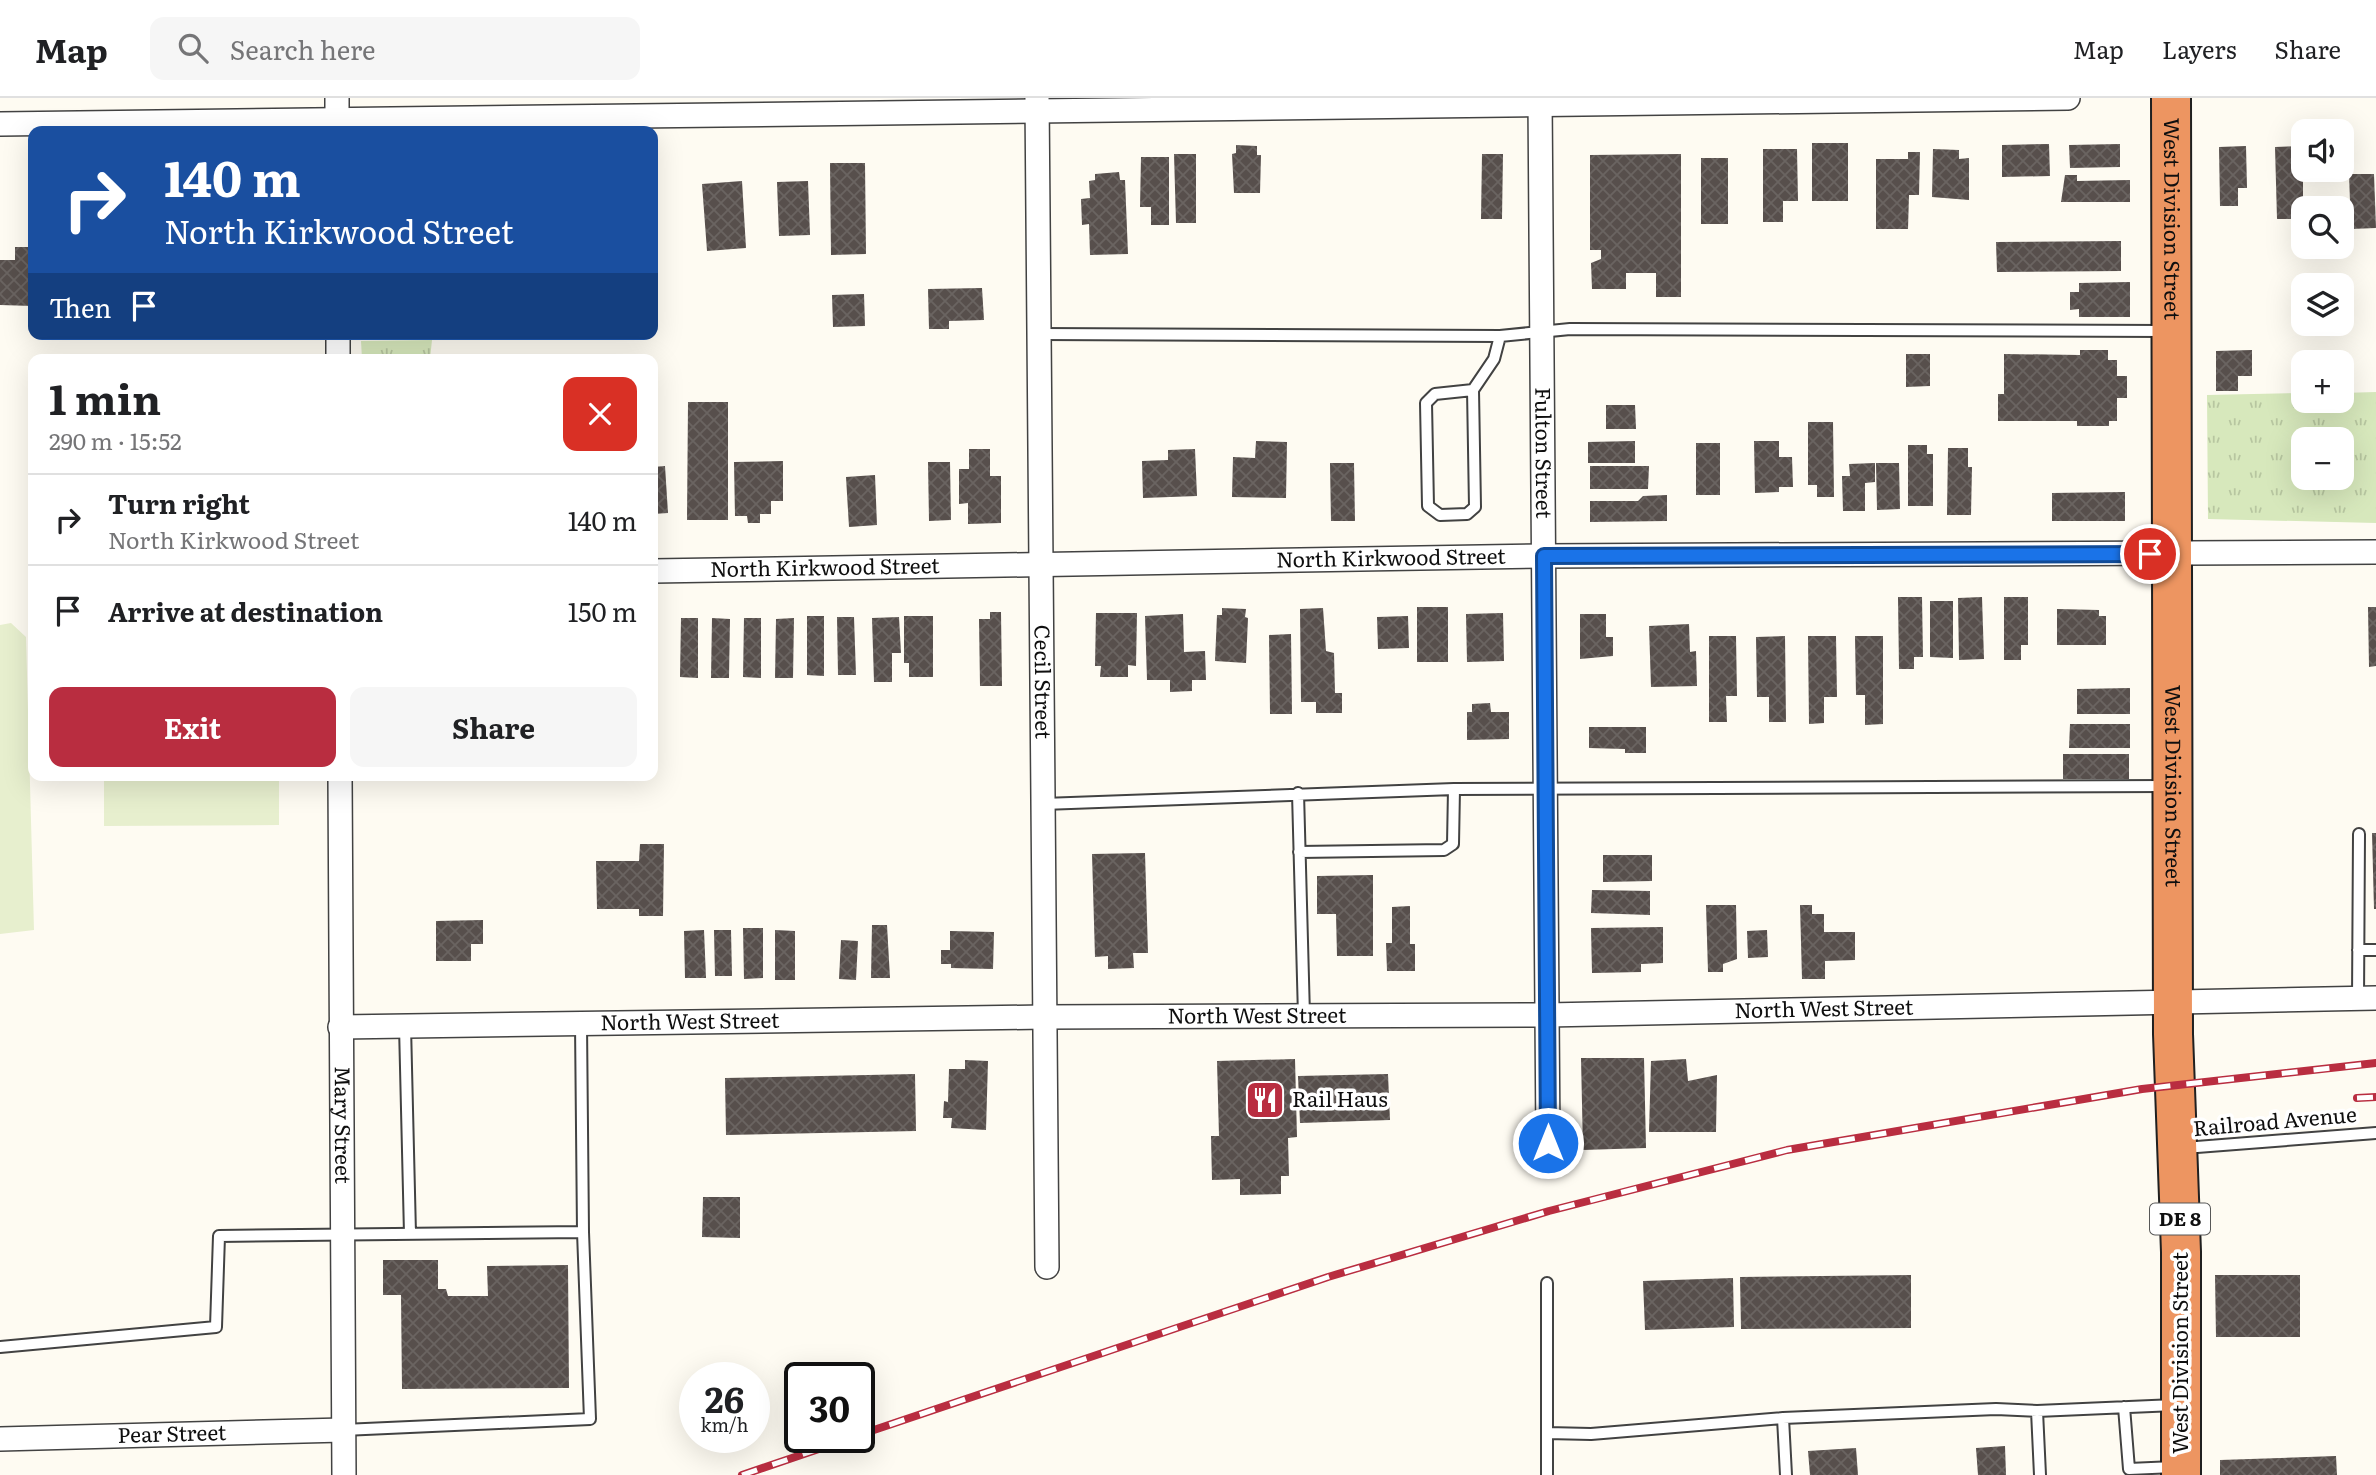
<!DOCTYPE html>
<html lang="en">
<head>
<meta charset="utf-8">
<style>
  :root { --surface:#fff; --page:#f6f6f6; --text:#202124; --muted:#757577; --line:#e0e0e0; --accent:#b92d40 }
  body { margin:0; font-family:Literata,serif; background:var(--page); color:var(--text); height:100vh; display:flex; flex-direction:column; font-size:26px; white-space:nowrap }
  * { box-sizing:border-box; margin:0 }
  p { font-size:23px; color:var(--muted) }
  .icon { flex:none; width:38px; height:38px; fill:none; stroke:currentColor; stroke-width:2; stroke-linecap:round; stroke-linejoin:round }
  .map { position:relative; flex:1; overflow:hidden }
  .panel { position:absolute; left:28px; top:256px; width:630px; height:427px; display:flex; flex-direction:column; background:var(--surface); border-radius:14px; box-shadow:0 7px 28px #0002 }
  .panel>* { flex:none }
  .banner { position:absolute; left:28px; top:28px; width:630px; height:214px; border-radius:14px; box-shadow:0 7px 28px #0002; background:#1a4fa0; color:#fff; overflow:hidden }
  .controls { position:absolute; left:2291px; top:21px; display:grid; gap:14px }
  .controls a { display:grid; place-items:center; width:63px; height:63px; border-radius:14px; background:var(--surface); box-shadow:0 7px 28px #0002; font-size:35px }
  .speed { position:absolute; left:679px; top:1264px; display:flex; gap:14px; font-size:35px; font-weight:700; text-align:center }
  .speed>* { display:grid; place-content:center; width:91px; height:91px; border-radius:50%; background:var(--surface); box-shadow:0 7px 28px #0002; line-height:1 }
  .speed small { font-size:18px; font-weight:400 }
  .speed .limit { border:4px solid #111; border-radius:10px; background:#fff; color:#111 }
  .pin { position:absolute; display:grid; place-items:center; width:60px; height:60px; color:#fff; margin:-30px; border:4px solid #fff; border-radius:50%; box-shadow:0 2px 7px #0007 }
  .me { position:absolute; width:77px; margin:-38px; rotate:0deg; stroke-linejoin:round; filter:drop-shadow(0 0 5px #0008) }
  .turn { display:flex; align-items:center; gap:24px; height:147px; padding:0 21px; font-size:32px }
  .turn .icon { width:91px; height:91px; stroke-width:2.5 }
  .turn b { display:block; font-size:49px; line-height:60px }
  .then { display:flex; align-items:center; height:66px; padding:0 21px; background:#0003; gap:14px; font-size:26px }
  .round { display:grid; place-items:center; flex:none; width:74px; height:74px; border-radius:14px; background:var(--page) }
  .summary { display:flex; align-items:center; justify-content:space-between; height:119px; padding:0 21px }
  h1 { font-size:42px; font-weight:700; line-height:52px }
  .cta { display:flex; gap:14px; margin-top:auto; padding:14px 21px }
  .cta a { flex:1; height:80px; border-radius:14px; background:var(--accent); color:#fff; font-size:28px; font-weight:700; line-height:80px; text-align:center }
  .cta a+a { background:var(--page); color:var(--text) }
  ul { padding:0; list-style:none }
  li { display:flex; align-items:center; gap:21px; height:91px; padding:0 21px; border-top:2px solid var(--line) }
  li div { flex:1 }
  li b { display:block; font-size:26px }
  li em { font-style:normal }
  header { display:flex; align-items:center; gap:42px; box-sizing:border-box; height:98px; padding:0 35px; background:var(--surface); border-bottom:2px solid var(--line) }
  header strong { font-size:33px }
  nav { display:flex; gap:38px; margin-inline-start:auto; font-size:24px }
  .search { width:490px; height:63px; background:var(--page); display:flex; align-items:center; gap:18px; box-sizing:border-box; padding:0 24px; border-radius:14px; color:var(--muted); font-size:26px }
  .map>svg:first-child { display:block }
  .grass { fill:url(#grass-tufts); fill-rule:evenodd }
  .pitch { fill:#e7efce }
  .building { fill:url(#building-cross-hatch) }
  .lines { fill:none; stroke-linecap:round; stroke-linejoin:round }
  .lane-casing { stroke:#424242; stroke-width:14 }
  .street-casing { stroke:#424242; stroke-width:26 }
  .highway-casing { stroke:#202020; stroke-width:42 }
  .lane { stroke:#fff; stroke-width:10 }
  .street { stroke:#fff; stroke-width:23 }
  .highway { stroke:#ed9561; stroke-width:38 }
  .rail-casing { stroke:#b92d40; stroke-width:8 }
  .rail { stroke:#fff; stroke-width:5; stroke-dasharray:16; stroke-linecap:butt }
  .route-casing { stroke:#114b97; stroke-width:18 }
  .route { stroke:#1a73e8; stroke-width:12 }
  .labels { text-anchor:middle; stroke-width:7; stroke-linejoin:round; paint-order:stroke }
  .shield { fill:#fff; stroke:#575757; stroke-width:2 }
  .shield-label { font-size:19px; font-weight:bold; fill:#0f0f0f }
  .street-label { font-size:21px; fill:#0f0f0f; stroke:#fff }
  .poi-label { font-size:21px; fill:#0f0f0f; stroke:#fff; text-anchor:start }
</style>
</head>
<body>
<header>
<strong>Map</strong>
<div class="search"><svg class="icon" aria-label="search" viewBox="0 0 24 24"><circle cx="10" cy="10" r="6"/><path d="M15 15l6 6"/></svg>Search here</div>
<nav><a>Map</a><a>Layers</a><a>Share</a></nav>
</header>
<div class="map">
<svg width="2376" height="1377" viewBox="0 0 2376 1377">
  <defs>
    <pattern id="grass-tufts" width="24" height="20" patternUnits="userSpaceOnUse" patternTransform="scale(1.75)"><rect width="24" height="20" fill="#d7e8bc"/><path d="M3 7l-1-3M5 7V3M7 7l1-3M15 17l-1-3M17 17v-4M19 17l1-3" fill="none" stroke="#b7c6a0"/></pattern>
    <pattern id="building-cross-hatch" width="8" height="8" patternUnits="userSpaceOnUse" patternTransform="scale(1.75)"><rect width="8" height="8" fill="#574f4c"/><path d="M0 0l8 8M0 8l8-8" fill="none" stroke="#6a6461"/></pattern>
  </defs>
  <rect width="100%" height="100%" fill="#fefbf2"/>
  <path class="grass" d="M432,242L430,261H362L361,243Z
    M2376,294V425L2208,421L2207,297L2303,295V303H2342V295ZM2303,341H2342V380H2303Z"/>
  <path class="pitch" d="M11,525L26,539L34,832L0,836V527Z
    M104,677H279V727L104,728Z"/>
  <path class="building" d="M1812,45H1848V103H1812Z
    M2049,46L2050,78L2002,79V47Z
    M2120,46V69L2070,70L2069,47Z
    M1236,47L1257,48V57H1261L1260,95H1234L1232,56L1236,55Z
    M2246,48L2247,90H2238V108H2220L2219,49Z
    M2303,48V121H2277L2275,49Z
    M1763,51H1797L1798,103H1783V124H1763Z
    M1933,51L1959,52V61L1969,60V102L1932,99Z
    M1908,54H1920L1919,97H1909L1908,131H1876V61H1908Z
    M1174,56H1196V125H1176Z
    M1482,56H1503L1502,121H1481Z
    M1681,56V199H1656V175H1626V191H1592L1591,165L1601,161V152H1590V57Z
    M1141,59H1169V127H1151V109H1140Z
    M1701,60H1728V126H1701Z
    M830,65H865L866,156L831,157Z
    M1119,74L1120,82H1125L1128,156L1090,157L1089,126L1082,127L1081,101L1090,100L1089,83L1095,82V76Z
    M2349,76H2374L2376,130L2351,131Z
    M2065,77H2077V83L2130,82V104H2061Z
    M653,83H657L658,142H653Z
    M742,83L746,150L707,153L702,86Z
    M808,83L810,137L779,138L777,84Z
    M2121,143V173L1997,174L1996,144Z
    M15,149H33V208L0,207V162H15Z
    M2130,184V219H2079V211L2070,212V194H2079V185Z
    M982,190L984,222L949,223V231H929L928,191Z
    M864,196L865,228L833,229L832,197Z
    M2080,252H2108V262H2117V278H2127V300H2117V323H2109V328H2077V323H1998V296H2004V256L2080,257Z
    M2252,252V278H2238V293H2216V253Z
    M1906,256H1930V288L1906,289Z
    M688,304H728V422H687Z
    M1606,307H1635L1636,331H1606Z
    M1808,324H1833L1834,399H1817V387H1808Z
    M1256,343L1287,344L1286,400L1232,399L1233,359L1255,360Z
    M1635,343V365H1588V344Z
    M1754,343H1779V359H1792L1793,389H1779V394L1755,395Z
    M1696,345H1720V397H1696Z
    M1908,347H1927V356H1933V408H1908Z
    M1948,350H1968V369H1972L1971,417H1947Z
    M969,351H990V378H1001V425L968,426V405L959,406V371H969Z
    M1195,351L1197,398L1143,400L1142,363L1168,362V352Z
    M783,363V403H771V416H760V425H748L747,418H735L734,364Z
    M928,364H950L951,422L929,423Z
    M1330,365H1354L1355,423H1331Z
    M1875,365V384L1865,385V413H1843L1842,378H1850L1849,366Z
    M1876,365H1899L1900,411L1877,412Z
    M665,368L668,415L653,416V369Z
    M1590,368H1649L1648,391H1590Z
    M875,377L877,427L849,429L846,379Z
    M2125,394V423H2052V395Z
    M1667,397V423L1590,424V403H1638L1643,398Z
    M1898,499H1922L1923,559H1914V571H1899Z
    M1982,499L1984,561L1959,562L1958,500Z
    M2004,499H2028V547H2021V562H2004Z
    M1930,503H1953V560L1930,559Z
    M1417,509H1448V564H1417Z
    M2368,509H2376V568L2369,569Z
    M1222,510L1246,511L1245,519L1248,520L1246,565L1215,563L1217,517H1222Z
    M1323,510L1326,553L1334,555L1335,595H1342V615H1316V604H1301L1300,511Z
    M2057,511L2099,512V518H2106V547H2057Z
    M990,514H1001L1002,588H980L979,521H990Z
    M1096,515H1137L1136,568L1128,567V579H1100L1101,568H1095Z
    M1503,515L1504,563L1467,564L1466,516Z
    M1183,516L1184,554L1205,553L1206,582H1192V593L1170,594V582H1147L1145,518Z
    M1580,516H1606V539H1613V558L1580,561Z
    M807,518H824V578L807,577Z
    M904,518H933V579H909V565H904Z
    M1408,518L1409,550L1378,551L1377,519Z
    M837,519H854L856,577H838Z
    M899,519L901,555H892V584H874L872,520Z
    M681,520H698V580L680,579Z
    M712,520L730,521L729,580H711Z
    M744,520H761V580L743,579Z
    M794,520L793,580H775L776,521Z
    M1689,526L1690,554L1696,553L1697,588L1651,589L1649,528Z
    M653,529H656L657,589H653Z
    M1291,536L1292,616H1270L1269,537Z
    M1709,538H1736L1737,598H1726L1727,624H1709Z
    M1785,538L1786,624H1769V599H1757L1756,539Z
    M1808,538H1836L1837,599H1824V625L1809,626Z
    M1855,538H1883V626L1865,627V597H1856Z
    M2130,590V616H2077V591Z
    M1490,605L1491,614H1509V641L1467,642V614H1472V606Z
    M2070,626H2130V650H2069Z
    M1589,629H1646V655H1625V651L1589,650Z
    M2063,656H2129V681H2063Z
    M2372,735H2376V811H2374Z
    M640,746H664L663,818H639V811H597L596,763H639Z
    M1145,755L1148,855H1133L1134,870L1108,871V858L1095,859L1092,756Z
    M1603,757H1652V783L1603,784Z
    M1373,777V858H1337L1336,816H1317V778Z
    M1592,792L1650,793V817L1591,815Z
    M1706,807H1736L1737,861L1723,866V874H1708Z
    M1800,807H1812V816H1824V834H1855V862L1825,863V881H1802Z
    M1410,808V846H1415V873H1387L1386,845H1392V809Z
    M483,822V846H471V863H436V823Z
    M872,827H887L890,880H871Z
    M1663,829V865L1641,866V874L1592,875L1591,830Z
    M743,830H763V880L744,881Z
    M704,832L706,880H685L684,833Z
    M714,832H731L732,878H715Z
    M775,832L795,833V882H775Z
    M1767,832L1768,859L1748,860L1747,833Z
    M950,833L994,834L993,871L951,870V866H941V852H950Z
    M841,842L858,843L856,882L839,881Z
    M1581,960H1644L1646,1050L1583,1052Z
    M1295,961L1297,1039L1288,1040L1289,1078H1281V1096L1240,1097V1081L1212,1082L1211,1038H1219L1217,963Z
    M1686,961L1688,983L1717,977L1716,1034H1649L1651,963Z
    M965,962L988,963L986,1032L951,1030L952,1020H943L944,1003L948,1004L949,971H965Z
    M915,976L916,1033L726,1037L725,980Z
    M1388,976L1390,1022L1300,1025L1298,978Z
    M703,1099H740V1140L702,1139Z
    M383,1162H438V1191H446L448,1198H488L487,1168L568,1167L569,1290L402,1291L401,1197H383Z
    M1911,1177V1230L1741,1231L1740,1179Z
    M2215,1177H2300V1239H2216Z
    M1733,1180L1734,1229L1645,1232L1643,1183Z
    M2005,1348L2006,1377H1978L1976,1350Z
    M1856,1350L1858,1377H1810L1808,1353Z
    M2336,1358L2337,1377H2220V1362Z"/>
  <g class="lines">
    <g class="lane-casing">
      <path id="lane" d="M1039,236L1500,238L1570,231L2166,233
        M1473,292L1435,296L1426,305L1428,408L1440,417L1467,416L1475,409L1473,292L1494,261L1500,238
        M1298,695L1304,918
        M1043,706L1454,691L2167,688
        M1299,754L1444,752L1453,746L1454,691
        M2358,852H2376
        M2358,901L2359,736
        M405,928L410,1136
        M2184,1050L2376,1035
        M0,1249L216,1229L219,1138L583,1134L581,926
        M2124,1309L2129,1371L2174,1369
        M1783,1320L1996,1311L2037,1313
        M343,1332L590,1321L583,1134
        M1547,1335L1591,1336L1783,1320L1786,1377
        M1547,1377V1185
        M2040,1377L2037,1313L2175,1307"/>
    </g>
    <g class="street-casing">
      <g id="street">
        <path d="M337,0V33"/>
        <path id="s1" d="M1037,0L1047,1169"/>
        <path id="s2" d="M1540,0L1548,1045"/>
        <path d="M0,26L2068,0"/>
        <path d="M338,236V261"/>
        <path id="s3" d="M653,473L1544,458L2376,454"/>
        <path id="s4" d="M340,677L344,1377"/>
        <path id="s5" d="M340,929L1044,919L1547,917L2376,900"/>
        <path id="s6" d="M0,1341L343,1332"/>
      </g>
    </g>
    <g class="highway-casing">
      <g id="highway">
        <path id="s7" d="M2171,0L2173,936L2181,1154V1377"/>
      </g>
    </g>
    <use href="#lane" class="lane"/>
    <use href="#street" class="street"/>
    <use href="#highway" class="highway"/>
    <g class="rail-casing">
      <path id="rail" d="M2357,1000L2376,999
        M859,1337L1328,1179L1549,1113L1787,1052L2142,991L2376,965
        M742,1377L854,1339"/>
    </g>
    <use href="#rail" class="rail"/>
  </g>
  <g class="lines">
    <g class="route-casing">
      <path id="route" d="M1548,1045L1544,458L2150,456"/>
    </g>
    <use href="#route" class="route"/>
  </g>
  <defs>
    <g id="restaurant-square" transform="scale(2.0125)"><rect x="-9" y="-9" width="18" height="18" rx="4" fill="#b92d40" stroke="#fff"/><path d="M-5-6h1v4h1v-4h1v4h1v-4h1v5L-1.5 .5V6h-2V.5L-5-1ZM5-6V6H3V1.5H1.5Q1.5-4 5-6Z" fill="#fff"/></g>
  </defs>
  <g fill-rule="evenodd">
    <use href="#restaurant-square" x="1265" y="1002"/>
  </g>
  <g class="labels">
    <rect class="shield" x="2150" y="1105.5" width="60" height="31" rx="5"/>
    <g class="shield-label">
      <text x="2180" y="1128">DE 8</text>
    </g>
    <g class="street-label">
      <text dy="7" stroke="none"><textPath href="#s7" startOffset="121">West Division Street</textPath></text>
      <text dy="7" stroke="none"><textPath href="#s2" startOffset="355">Fulton Street</textPath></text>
      <text dy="7" stroke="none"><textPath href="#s3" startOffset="738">North Kirkwood Street</textPath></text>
      <text dy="7" stroke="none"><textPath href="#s3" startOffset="172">North Kirkwood Street</textPath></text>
      <text dy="7" stroke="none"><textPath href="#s1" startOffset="584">Cecil Street</textPath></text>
      <text dy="7" stroke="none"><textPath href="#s7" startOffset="688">West Division Street</textPath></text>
      <text dy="7" stroke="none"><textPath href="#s5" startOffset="1484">North West Street</textPath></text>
      <text dy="7" stroke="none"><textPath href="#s5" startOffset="917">North West Street</textPath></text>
      <text dy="7" stroke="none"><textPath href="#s5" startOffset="350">North West Street</textPath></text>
      <text transform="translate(2275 1024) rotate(-5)" y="7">Railroad Avenue</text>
      <text dy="7" stroke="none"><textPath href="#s4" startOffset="350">Mary Street</textPath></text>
      <text transform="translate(2181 1255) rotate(-90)" y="7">West Division Street</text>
      <text dy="7" stroke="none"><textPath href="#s6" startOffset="172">Pear Street</textPath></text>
    </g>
    <g class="poi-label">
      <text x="1292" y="1009">Rail Haus</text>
    </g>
  </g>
</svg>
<div class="controls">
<a><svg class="icon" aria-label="sound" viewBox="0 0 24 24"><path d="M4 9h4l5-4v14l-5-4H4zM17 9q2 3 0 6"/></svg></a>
<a><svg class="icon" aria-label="search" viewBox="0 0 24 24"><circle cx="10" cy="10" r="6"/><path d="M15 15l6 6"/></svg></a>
<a><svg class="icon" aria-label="layers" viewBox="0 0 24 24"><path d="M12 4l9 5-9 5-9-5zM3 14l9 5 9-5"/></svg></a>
<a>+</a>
<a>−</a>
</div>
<div class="speed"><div>26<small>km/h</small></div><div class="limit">30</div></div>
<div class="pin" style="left:2150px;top:456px;background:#d93025"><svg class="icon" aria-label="arrive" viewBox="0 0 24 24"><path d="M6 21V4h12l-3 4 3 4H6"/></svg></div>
<svg class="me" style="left:1548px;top:1045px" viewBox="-20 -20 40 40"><circle r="17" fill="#1a73e8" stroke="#fff" stroke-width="3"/><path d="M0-11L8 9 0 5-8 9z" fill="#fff"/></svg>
<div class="banner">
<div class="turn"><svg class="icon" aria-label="right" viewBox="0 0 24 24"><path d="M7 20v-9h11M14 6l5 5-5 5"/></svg><div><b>140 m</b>North Kirkwood Street</div></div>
<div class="then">Then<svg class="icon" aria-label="arrive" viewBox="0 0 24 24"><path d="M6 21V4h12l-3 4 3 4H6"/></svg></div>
</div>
<section class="panel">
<div class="summary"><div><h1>1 min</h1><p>290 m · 15:52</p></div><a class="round" style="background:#d93025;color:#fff"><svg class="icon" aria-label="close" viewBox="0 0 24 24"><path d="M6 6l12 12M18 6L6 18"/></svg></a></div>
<ul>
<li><svg class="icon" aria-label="right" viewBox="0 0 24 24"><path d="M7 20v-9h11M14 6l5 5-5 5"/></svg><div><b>Turn right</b><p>North Kirkwood Street</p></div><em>140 m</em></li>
<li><svg class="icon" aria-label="arrive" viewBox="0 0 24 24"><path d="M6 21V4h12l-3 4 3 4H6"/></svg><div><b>Arrive at destination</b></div><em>150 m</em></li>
</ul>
<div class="cta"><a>Exit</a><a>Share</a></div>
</section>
</div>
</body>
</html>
